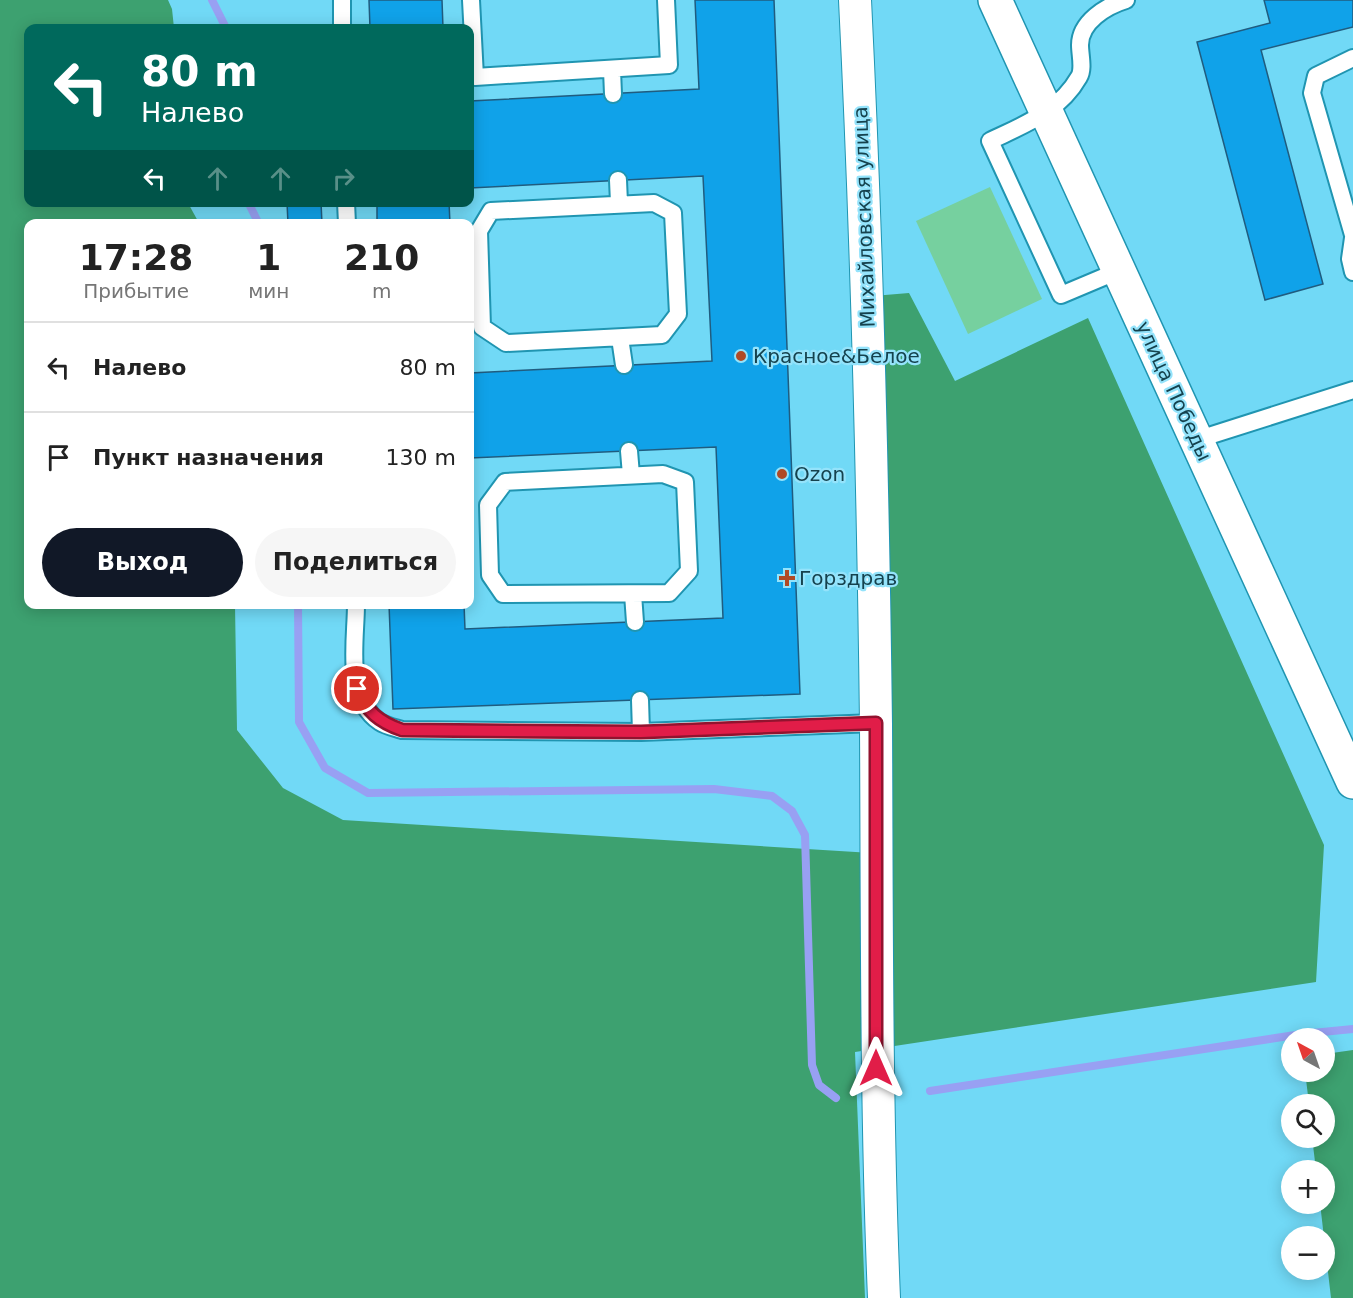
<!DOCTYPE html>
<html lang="ru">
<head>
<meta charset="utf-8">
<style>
  :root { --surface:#fff; --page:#f6f6f6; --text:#222; --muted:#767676; --line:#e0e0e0; --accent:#111827 }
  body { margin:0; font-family:"DejaVu Sans",sans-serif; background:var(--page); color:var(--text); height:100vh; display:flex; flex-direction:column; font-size:22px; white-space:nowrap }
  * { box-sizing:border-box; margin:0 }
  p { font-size:20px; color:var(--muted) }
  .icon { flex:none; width:33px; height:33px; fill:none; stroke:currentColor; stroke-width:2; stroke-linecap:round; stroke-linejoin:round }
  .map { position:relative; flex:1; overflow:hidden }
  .sheet { position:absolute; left:24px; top:219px; width:450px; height:390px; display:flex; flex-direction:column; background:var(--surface); border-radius:12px; box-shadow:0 3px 15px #0003 }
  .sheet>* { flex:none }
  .top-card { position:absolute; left:24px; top:24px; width:450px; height:183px; border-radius:12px; box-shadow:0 3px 15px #0003; background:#00695c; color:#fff; overflow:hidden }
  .needle { width:39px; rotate:320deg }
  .fabs { position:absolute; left:1281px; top:1028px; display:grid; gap:12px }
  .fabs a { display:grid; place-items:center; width:54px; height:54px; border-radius:50%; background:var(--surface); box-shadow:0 3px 15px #0003; font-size:30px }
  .pin { position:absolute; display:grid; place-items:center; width:51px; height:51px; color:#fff; margin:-26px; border:3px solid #fff; border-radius:50%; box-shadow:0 2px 6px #0007 }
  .me { position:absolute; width:66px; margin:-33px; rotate:0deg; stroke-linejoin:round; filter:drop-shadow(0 0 4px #0008) }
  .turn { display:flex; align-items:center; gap:21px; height:126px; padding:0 18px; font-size:27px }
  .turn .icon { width:78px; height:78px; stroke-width:2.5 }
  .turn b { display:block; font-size:42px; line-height:51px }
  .lanes { display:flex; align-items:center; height:57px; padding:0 18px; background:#0003; justify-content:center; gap:30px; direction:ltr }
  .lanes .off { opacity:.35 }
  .eta { display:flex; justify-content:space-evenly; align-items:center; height:102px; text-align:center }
  .eta b { font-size:36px; font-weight:800; line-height:42px }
  .primary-button { display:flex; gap:12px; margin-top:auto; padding:12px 18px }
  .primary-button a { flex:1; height:69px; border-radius:36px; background:var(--accent); color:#fff; font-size:24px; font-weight:800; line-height:69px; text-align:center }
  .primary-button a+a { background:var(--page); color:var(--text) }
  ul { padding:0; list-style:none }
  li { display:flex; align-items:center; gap:18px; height:90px; padding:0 18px; border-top:2px solid var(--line) }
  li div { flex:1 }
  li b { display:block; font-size:22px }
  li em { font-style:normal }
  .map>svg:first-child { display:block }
  .green { fill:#76d09f }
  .forest { fill:#3da170 }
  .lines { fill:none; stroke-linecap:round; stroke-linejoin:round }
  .stream { stroke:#98a0f3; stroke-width:8 }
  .building { fill:#10a2e9; stroke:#205c7f; stroke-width:1.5 }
  .lane-casing { stroke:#2095b1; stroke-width:20 }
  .street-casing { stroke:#2095b1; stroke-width:34 }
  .secondary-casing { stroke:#2095b1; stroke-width:36 }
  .lane { stroke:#fff; stroke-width:16 }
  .street { stroke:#fff; stroke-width:32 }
  .secondary { stroke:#fff; stroke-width:33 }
  .route-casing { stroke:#92132f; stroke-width:15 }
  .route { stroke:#e11d48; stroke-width:10 }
  .poi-dot { fill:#b04925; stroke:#94e3fb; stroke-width:2 }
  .labels { text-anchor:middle; stroke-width:4.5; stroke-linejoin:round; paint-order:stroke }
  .street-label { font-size:20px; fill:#15424e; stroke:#94e3fb }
  .poi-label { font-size:20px; fill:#15424e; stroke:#94e3fb; text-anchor:start }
</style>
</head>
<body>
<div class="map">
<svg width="1353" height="1298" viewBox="0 0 1353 1298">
  <rect width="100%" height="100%" fill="#71d9f6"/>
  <path class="green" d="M990,187L1042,299L968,334L916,221Z"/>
  <path class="forest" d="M0,0H168L172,9L174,28H28V202L188,203L199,223L28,224V604L235,605L237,730L283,788L343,820L888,854L873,296L909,293L955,381L1088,318L1324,845L1316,982L855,1052L865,1298H0Z
    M1353,1050V1298H1331L1320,1203H1324V1170H1316L1312,1137H1324V1104H1309L1305,1071H1324L1325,1054Z"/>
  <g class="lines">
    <path class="stream" d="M212,0L226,28
      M248,202L259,224
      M298,604L299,722L325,768L368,793L714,789L772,796L792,811L805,835L812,1065L819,1085L836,1098
      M930,1091L1302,1034L1353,1029"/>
  </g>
  <path class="building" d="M369,0H442L443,28H370Z
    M695,0H774L800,694L393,709L389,604H464L465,629L723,618L716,447L470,458V373L712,361L703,176L470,188V101L699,89Z
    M1264,0H1353V27L1261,50L1323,284L1265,300L1197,42L1270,23Z
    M287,202H321L322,224H288Z
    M377,202H449L450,224H377Z"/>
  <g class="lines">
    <g class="lane-casing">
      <path id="lane" d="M342,0V28
        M471,0L475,77L669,65L666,0
        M1353,58L1316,76L1312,93L1353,235
        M612,70L613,94
        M618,180L619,203
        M346,202L347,224
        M654,203L673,213L678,314L662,335L506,343L482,327L479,231L491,211Z
        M1353,238L1350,259L1353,272
        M1118,271L1061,295L990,141C1025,124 1059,112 1079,77C1084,69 1080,55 1080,45C1080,22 1106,6 1126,0
        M620,338L624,365
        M1196,440L1353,390
        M629,451L631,475
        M663,474L685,482L689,571L669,593L503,594L490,575L488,505L505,482Z
        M633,594L635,622
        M356,604C356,642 344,698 380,722C386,726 396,728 402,730L641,732L876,723
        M640,700L641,732"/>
    </g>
    <g class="street-casing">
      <path id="street" d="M855,0C867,241 873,482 876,724C877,915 876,1107 884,1298"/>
    </g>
    <g class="secondary-casing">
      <path id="secondary" d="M995,0L1353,782"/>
    </g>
    <use href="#lane" class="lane"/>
    <use href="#street" class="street"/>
    <use href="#secondary" class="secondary"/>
  </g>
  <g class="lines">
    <g class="route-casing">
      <path id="route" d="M357,689C367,712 379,722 402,730L641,732L876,723V1068"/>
    </g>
    <use href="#route" class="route"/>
  </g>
  <g class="poi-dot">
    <circle cx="741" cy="356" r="6"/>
    <circle cx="782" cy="474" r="6"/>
    <path d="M784 569h6v6h6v6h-6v6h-6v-6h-6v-6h6z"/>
  </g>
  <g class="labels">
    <g class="street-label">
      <text transform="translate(864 217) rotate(-92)" y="7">Михайловская улица</text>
      <text transform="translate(1174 391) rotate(65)" y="7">улица Победы</text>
    </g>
    <g class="poi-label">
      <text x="753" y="363">Красное&amp;Белое</text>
      <text x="794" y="481">Ozon</text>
      <text x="799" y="585">Горздрав</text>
    </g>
  </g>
</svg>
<div class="fabs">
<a><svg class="needle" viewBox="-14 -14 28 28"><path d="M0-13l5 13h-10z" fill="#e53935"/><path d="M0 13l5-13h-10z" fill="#767676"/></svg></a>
<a><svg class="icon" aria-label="search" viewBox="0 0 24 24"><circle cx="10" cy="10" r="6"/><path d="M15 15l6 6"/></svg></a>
<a>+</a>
<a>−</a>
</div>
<div class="pin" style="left:357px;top:689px;background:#d93025"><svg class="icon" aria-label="arrive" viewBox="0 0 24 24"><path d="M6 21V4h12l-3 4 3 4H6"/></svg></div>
<svg class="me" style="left:876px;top:1068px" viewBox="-20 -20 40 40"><path d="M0-17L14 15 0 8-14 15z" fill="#e11d48" stroke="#fff" stroke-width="4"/></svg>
<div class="top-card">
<div class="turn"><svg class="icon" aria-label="left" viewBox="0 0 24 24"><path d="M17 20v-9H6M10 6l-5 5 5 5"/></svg><div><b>80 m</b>Налево</div></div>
<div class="lanes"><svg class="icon" aria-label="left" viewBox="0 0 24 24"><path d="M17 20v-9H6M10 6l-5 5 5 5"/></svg><svg class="icon off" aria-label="ahead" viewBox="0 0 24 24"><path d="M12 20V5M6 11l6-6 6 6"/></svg><svg class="icon off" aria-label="ahead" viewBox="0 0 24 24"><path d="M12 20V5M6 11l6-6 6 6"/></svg><svg class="icon off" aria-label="right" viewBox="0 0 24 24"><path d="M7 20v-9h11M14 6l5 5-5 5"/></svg></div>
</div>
<section class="sheet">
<div class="eta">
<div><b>17:28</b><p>Прибытие</p></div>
<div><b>1</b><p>мин</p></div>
<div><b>210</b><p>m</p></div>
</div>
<ul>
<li><svg class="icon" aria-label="left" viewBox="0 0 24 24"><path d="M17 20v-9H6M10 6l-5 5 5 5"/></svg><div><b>Налево</b></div><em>80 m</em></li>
<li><svg class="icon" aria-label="arrive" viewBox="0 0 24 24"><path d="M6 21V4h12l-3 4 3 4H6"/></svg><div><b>Пункт назначения</b></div><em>130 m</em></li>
</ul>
<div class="primary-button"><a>Выход</a><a>Поделиться</a></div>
</section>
</div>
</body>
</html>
